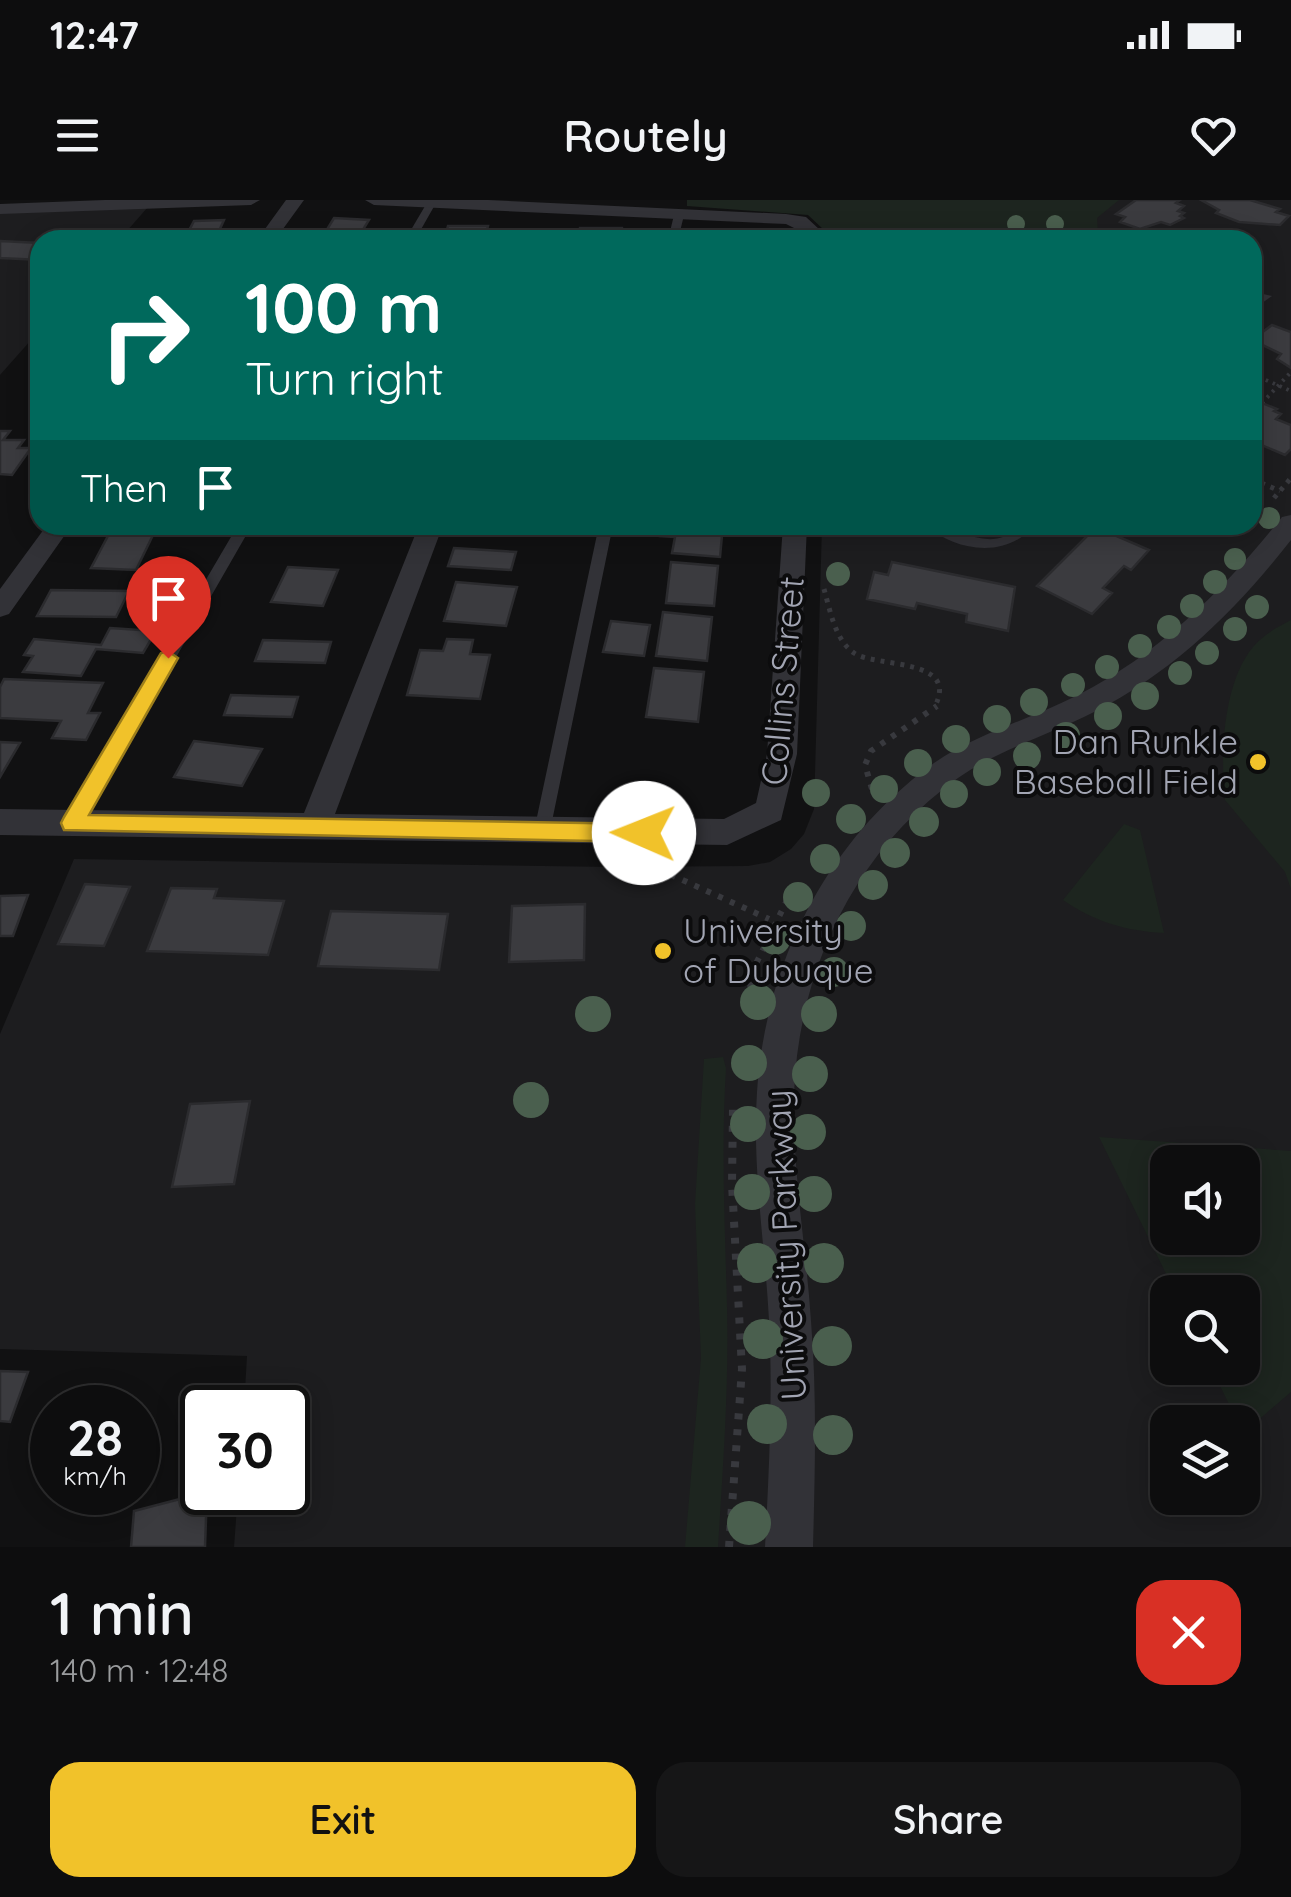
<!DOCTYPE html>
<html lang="en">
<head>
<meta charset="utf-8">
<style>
  :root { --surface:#0d0d0e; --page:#161617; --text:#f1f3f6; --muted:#9a9c9e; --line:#2d2d2e; --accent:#f1c22a }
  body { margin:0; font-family:Quicksand,sans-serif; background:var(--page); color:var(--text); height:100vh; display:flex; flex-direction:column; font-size:38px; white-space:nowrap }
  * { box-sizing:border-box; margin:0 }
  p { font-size:32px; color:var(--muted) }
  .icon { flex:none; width:55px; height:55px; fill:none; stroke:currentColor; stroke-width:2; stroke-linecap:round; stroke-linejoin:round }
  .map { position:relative; height:1347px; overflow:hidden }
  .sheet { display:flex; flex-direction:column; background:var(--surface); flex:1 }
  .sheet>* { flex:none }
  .guide { position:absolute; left:30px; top:30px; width:1232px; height:305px; border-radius:30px; box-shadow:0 5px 25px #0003,0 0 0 2px var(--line); background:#00695c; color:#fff; overflow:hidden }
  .buttons { position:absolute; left:1150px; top:945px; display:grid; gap:20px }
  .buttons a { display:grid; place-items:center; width:110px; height:110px; border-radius:20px; background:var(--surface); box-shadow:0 5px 25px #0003,0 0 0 2px var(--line); font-size:50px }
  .speed { position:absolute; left:30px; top:1185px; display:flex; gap:20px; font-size:50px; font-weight:700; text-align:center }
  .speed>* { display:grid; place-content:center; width:130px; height:130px; border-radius:50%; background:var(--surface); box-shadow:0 5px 25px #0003,0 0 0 2px var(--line); line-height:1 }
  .speed small { font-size:25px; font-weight:400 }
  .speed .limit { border:5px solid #111; border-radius:15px; background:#fff; color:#111 }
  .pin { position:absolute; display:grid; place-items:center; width:85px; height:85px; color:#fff; margin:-102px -42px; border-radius:50% 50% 50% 0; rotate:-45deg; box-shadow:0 0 10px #0007 }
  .pin .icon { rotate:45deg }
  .me { position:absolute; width:110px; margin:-55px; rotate:271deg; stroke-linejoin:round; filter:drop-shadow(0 0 8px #0008) }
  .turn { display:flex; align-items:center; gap:35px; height:210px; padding:0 50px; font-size:45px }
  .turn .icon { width:130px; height:130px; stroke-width:2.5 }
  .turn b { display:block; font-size:70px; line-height:85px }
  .then { display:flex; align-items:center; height:95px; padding:0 50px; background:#0003; gap:20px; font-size:38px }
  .round { display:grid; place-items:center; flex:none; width:105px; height:105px; border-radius:30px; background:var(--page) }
  .head { display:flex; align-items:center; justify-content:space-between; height:170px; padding:0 50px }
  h1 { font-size:60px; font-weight:600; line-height:75px }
  .button { display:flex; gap:20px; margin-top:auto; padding:20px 50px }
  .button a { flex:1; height:115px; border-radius:30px; background:var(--accent); color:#111; font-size:40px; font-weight:600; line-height:115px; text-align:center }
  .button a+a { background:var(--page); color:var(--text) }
  .status { display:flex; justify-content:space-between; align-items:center; height:70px; padding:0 50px; background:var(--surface); direction:ltr }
  .status svg { height:28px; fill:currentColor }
  header { display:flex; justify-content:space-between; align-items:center; height:130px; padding:0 50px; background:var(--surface); font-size:45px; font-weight:600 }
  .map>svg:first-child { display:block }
  .built { fill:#1d1d1f; fill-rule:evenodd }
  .green { fill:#1d251f; fill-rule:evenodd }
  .building { fill:#3b3b3f; stroke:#2b2b2e; stroke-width:2.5 }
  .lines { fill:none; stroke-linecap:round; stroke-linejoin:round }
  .path-far3 { stroke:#38393e; stroke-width:4; stroke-dasharray:2.5 5; stroke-linecap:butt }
  .path-far2 { stroke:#38393e; stroke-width:5; stroke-dasharray:4 6; stroke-linecap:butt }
  .path-far1 { stroke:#38393e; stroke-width:6; stroke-dasharray:5 8; stroke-linecap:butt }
  .path { stroke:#38393e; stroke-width:8; stroke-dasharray:6 10; stroke-linecap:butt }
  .service { fill:#323237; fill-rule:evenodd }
  .minor { fill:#323237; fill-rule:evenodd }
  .tree { fill:#4a5f4e }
  .route { fill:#f1c22a; stroke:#9d7e1b; stroke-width:2.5 }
  .poi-dot { fill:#f1c22a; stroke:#0c0c0d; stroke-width:4 }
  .labels { text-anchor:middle; stroke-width:8; stroke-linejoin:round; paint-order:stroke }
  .street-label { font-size:35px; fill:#a2a5b3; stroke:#0c0c0d }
  .poi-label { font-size:35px; fill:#a2a5b3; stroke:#0c0c0d; text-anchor:end }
</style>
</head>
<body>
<div class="status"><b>12:47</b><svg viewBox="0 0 49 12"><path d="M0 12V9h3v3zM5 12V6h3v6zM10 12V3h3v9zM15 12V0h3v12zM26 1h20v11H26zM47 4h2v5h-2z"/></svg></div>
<header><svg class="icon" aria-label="menu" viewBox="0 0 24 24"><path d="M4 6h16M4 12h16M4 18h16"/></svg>Routely<svg class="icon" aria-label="heart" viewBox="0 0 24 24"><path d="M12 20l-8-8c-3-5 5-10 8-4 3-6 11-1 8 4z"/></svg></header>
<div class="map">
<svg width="1291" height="1347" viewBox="0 0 1291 1347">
  <rect width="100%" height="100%" fill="#111112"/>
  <path class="built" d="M916,0H1291V1347H234L238,1293L288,1292V1208L244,1207L247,1156L0,1149V834L74,659L613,667L748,666L770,662L791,649L804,634L814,609L822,325H1252V40H829V27ZM1168,962H1242V1038H1168ZM1168,1092H1242V1168H1168ZM1168,1222H1242V1298H1168Z
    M148,7L119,40H40V130L0,175V12Z"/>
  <path class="green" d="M687,0H1119L1097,18L1098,33L1104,40H833L832,32L824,30L808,15L687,6Z
    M1291,420V689L1285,672L1225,600C1220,555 1223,483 1253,447C1264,434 1276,428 1291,420Z
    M1124,624L1140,630L1164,733C1126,731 1095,722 1063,700Z
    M723,857L726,868C721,949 725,1026 727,1107C729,1187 723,1267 718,1347H685L701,1158L695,1004L704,859Z
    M1099,937L1291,951V1192L1243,1233L1242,1222H1238L1211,1168H1242V1092H1175ZM1242,962V1038H1168V962Z"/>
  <path class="building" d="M1136,0H1180L1176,3L1184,6L1178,11L1184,13L1180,16L1184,18L1170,25L1161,22L1140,29L1120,22L1125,17L1116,14Z
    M1201,0H1250L1280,9L1276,12L1289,16L1280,25L1239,22L1216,13L1219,10Z
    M334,18L369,20L361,33L326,31Z
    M224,20L215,40H169L172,35L187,34L194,21Z
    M448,26H488L484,40H444Z
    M580,28H622V40H580Z
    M705,33L758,34V40H705Z
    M0,41L40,43V60L0,58Z
    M1272,125L1291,132V168L1277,159L1281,154L1252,140Z
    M1252,199L1277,209L1274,211L1281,214L1276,219L1291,225V249L1285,255L1252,241Z
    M0,231H10L3,240H24L18,248H31L12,275L0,274Z
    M320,325H361L359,333H317Z
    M555,325H589L588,334H554Z
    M662,325H723L720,357L672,353L675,337L660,336Z
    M1096,327L1149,350L1131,370L1124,366L1103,388L1112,393L1092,414L1037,386Z
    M110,332L154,333L136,370L91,368Z
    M454,348L516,352L511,370L448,366Z
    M671,362L718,366L714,406L666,403Z
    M892,362L1015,387L1008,431L966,422L967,414L917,403L915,409L867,399L874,372L888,375Z
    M288,367L338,370L323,406L271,402Z
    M456,382L517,387L506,426L444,421Z
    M51,390L129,391L116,417L37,416Z
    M663,412L712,417L707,461L656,456Z
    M611,421L650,425L644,456L603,452Z
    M110,428L156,431L143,453L96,449L81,476L23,472L33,456L24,455L34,439L101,445Z
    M447,439L473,440L470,454L490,455L480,499L407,495L420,450L443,451Z
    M263,440L331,442L325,463L255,461Z
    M654,468L704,472L698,522L646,517Z
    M4,479L103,483L88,513H100L86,540L52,538L61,521L0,518V487Z
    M231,495L298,497L292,517L224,515Z
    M194,541L262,549L242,586L174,577Z
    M0,542L20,543L0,577Z
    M85,684L130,687L104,746L58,744Z
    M171,688L217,689L214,698L284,701L268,755L147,751Z
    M28,695L13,736H0V696Z
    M585,704L584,760L509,762L512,706Z
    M331,711L448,714L439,770L318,766Z
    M250,901L234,984L172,987L190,904Z
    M0,1171L28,1172L10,1222L0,1221Z
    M207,1292L205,1347H131L134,1311Z"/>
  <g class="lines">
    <path class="path-far3" d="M1252,174L1291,191
      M1262,203L1291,172"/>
    <path class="path-far2" d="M1252,279L1280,291
      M1274,298L1291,278
      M824,389C830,410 835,440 854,453C876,468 962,457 934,508"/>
    <path class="path-far1" d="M872,589L865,565L871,551L937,506
      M647,664L769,719
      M747,813L752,772L790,694"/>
    <path class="path" d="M729,1347L742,1169L732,984L733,909"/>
    <path class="service" d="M428,1L436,3L415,40H405Z
      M679,12L684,15L678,40H668L674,15Z
      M1263,94L1272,96L1252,110V102Z
      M238,325H252L78,628H66L64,623L66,618Z
      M599,325H613L550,631L548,636H536L534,631Z
      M926,325C959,325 991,357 1020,325H1034C1008,359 955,352 926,325Z"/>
    <path class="minor" d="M105,0H260L251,5L0,14V4Z
      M286,0H304L275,40H257Z
      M365,0H488L786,14L806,17L820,30L819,40H801L802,32L786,24L374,5Z
      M1291,315V340C1236,410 1175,471 1094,512C1049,535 1000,549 958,578C855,651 798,770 794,895C792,970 806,1045 811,1121C817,1196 815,1272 813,1347H765C769,1271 773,1195 769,1120C765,1044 752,968 757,892C765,763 828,639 934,563C978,533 1031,519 1078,495C1162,452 1224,389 1282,317Z
      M47,325H72L9,414L0,417V389Z
      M419,325H443L335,614L724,619L756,603L767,554L783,325H807L797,554L781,620L727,645L0,635V609L304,613Z"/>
  </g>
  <g class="tree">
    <circle cx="1016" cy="24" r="9"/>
    <circle cx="1055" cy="24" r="9"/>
    <circle cx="1269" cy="318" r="11"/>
    <circle cx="1235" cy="359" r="11"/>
    <circle cx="838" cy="374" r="12"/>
    <circle cx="1215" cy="382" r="12"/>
    <circle cx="1192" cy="406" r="12"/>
    <circle cx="1257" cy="407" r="12"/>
    <circle cx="1169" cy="427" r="12"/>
    <circle cx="1235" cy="429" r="12"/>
    <circle cx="1140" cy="446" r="12"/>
    <circle cx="1207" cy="453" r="12"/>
    <circle cx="1107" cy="467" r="12"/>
    <circle cx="1180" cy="473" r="12"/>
    <circle cx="1073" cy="485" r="12"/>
    <circle cx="1145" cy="496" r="14"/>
    <circle cx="1034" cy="502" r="14"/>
    <circle cx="1108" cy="516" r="14"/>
    <circle cx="997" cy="519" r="14"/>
    <circle cx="1066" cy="536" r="14"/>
    <circle cx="956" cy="539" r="14"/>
    <circle cx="1027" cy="556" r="14"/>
    <circle cx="918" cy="563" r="14"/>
    <circle cx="987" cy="572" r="14"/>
    <circle cx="884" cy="589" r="14"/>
    <circle cx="816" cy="593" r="14"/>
    <circle cx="954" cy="594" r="14"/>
    <circle cx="851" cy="619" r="15"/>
    <circle cx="924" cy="622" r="15"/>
    <circle cx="895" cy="653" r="15"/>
    <circle cx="825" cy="659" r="15"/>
    <circle cx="873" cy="685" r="15"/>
    <circle cx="798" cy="697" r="15"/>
    <circle cx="851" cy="726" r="15"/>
    <circle cx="775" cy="740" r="15"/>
    <circle cx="834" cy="772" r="15"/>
    <circle cx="758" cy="802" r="18"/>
    <circle cx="593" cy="814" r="18"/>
    <circle cx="819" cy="814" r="18"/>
    <circle cx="749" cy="863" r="18"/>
    <circle cx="810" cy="874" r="18"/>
    <circle cx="531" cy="900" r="18"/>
    <circle cx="748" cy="924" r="18"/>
    <circle cx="808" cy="932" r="18"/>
    <circle cx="752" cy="992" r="18"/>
    <circle cx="814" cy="994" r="18"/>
    <circle cx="757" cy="1063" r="20"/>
    <circle cx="824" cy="1063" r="20"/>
    <circle cx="763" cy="1139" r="20"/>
    <circle cx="832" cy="1146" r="20"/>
    <circle cx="767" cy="1224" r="20"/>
    <circle cx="833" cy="1235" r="20"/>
    <circle cx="749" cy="1323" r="22"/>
  </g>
  <path class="route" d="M168,451L178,458L89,615L644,624L655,633L644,642L64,630L61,623L64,617L161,453Z"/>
  <g class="poi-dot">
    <circle cx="1258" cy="562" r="10"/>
    <circle cx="663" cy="751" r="10"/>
  </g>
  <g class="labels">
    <g class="street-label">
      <text transform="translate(783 481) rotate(-85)" y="12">Collins Street</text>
      <text transform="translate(786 1045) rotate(-93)" y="12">University Parkway</text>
    </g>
    <g class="poi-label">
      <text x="1238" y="554">Dan Runkle<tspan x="1238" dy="40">Baseball Field</tspan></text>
      <text x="683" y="743" text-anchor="start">University<tspan x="683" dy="40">of Dubuque</tspan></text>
    </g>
  </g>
</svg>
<div class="buttons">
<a><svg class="icon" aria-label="sound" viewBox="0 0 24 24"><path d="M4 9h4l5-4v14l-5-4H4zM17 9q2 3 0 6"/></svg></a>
<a><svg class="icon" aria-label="search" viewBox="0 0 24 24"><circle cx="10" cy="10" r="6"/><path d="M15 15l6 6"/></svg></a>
<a><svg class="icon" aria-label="layers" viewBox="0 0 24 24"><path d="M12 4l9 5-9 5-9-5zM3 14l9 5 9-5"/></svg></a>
</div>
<div class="speed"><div>28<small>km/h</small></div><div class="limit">30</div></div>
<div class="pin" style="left:168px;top:458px;background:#d93025"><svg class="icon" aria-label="arrive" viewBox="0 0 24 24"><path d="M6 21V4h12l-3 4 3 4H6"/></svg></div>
<svg class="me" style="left:644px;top:633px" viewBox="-20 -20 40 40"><circle r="19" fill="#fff"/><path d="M0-13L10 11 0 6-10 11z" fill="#f1c22a"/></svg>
<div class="guide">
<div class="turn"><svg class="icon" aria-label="right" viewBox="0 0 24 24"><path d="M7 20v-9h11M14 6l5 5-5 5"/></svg><div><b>100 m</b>Turn right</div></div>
<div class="then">Then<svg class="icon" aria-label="arrive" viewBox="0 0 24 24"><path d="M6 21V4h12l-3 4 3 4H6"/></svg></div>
</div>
</div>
<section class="sheet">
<div class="head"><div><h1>1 min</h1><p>140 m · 12:48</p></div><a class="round" style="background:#d93025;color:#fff"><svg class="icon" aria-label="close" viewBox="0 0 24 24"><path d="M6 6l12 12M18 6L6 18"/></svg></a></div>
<div class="button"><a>Exit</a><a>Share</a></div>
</section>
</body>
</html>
